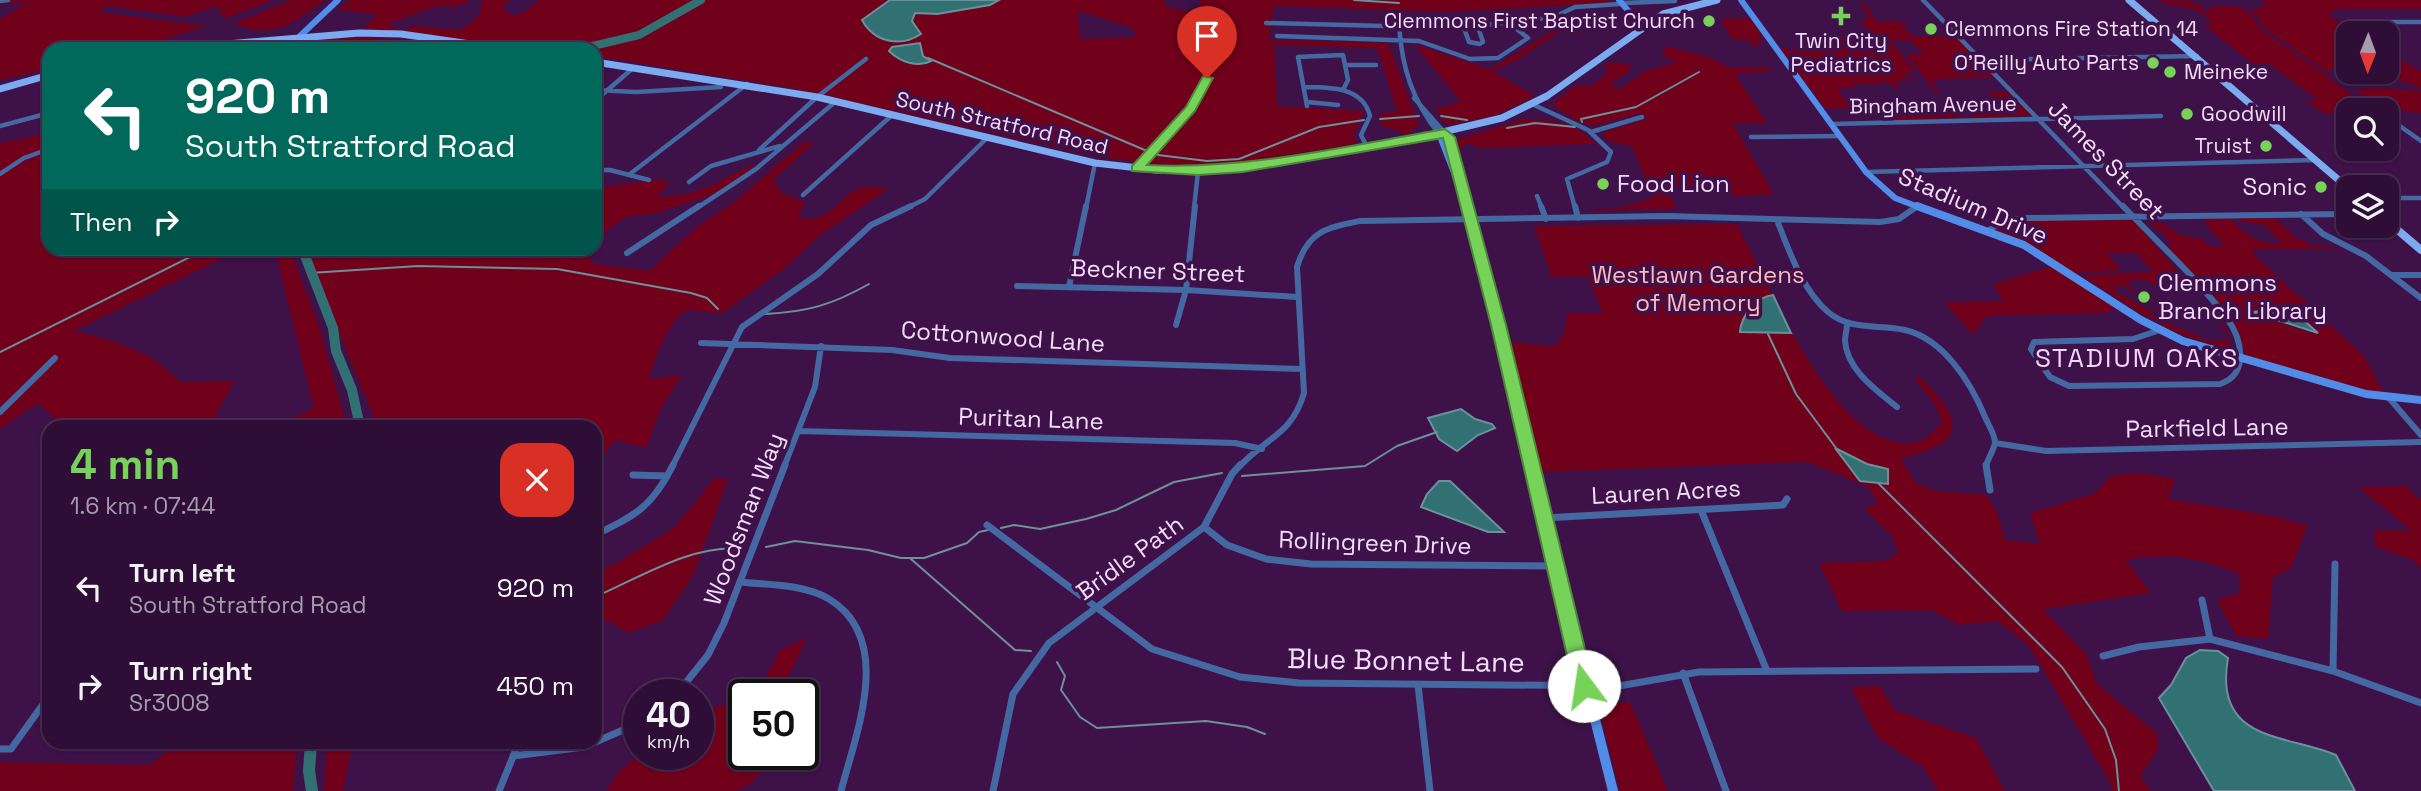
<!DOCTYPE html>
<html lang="en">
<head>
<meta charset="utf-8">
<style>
  :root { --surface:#2e0e37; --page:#36173f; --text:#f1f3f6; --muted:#a79cad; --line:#492e52; --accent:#77d259 }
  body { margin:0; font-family:"Space Grotesk",sans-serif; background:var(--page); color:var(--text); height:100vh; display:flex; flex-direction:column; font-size:26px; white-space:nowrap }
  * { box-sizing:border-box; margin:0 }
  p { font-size:23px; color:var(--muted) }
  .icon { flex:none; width:38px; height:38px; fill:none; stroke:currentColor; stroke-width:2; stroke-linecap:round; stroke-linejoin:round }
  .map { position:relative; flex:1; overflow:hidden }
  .side { position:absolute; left:42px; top:420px; width:560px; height:329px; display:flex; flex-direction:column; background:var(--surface); border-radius:21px; box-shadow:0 2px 5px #0004,0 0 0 2px var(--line) }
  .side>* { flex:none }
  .guide { position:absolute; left:42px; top:42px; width:560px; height:214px; border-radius:21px; box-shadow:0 2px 5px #0004,0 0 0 2px var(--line); background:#00695c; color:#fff; overflow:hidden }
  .needle { width:46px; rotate:181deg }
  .tools { position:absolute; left:2336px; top:21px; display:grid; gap:14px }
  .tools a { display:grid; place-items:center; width:63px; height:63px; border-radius:14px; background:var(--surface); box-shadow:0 2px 5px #0004,0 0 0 2px var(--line); font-size:35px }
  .speed { position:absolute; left:623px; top:679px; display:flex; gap:14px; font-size:35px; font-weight:700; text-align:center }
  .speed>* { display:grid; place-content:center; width:91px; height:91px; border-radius:50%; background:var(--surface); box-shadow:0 2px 5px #0004,0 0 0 2px var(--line); line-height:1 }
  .speed small { font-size:18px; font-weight:400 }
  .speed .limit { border:4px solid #111; border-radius:10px; background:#fff; color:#111 }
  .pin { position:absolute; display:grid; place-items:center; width:60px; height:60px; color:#fff; margin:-72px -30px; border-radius:50% 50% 50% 0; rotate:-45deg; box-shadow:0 0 7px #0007 }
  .pin .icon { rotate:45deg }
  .me { position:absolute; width:77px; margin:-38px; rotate:346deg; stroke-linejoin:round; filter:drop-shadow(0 0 5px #0008) }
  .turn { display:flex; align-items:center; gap:24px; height:147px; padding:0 28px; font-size:32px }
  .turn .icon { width:91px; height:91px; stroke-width:2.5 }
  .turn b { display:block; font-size:49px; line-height:60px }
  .then { display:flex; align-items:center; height:66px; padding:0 28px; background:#0003; gap:14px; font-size:26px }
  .round { display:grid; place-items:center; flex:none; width:74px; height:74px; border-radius:21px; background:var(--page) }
  .headline { display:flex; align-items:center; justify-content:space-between; height:119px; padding:0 28px }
  h1 { font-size:42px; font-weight:800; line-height:52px; color:var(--accent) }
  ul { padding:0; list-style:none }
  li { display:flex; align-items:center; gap:21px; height:98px; padding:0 28px }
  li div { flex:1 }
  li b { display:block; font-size:26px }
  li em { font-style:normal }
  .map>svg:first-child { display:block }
  .green { fill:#71001b; fill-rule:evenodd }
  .water { fill:#317174; stroke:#6c909c; stroke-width:2 }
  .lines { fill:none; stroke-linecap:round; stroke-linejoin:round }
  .stream { stroke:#6c909c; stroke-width:2 }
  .river-far2 { stroke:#317174; stroke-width:8 }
  .river-far1 { stroke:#317174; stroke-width:10 }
  .river { stroke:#317174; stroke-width:12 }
  .street-far2 { stroke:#4469a2; stroke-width:4.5 }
  .street-far1 { stroke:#4469a2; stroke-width:6 }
  .street { stroke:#4469a2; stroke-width:7 }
  .secondary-far2 { stroke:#508ce8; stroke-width:6 }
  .secondary-far1 { stroke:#508ce8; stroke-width:8 }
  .secondary { stroke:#508ce8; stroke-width:10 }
  .primary-far1 { stroke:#7caaf0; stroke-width:7 }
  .primary { stroke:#7caaf0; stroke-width:8 }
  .route { fill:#77d259; stroke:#4d883a; stroke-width:2 }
  .poi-dot { fill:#77d259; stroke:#3e1249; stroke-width:2.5 }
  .labels { text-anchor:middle; stroke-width:7; stroke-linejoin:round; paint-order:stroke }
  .far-poi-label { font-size:21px; fill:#f4dafb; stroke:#3e1249; text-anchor:end }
  .far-street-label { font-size:21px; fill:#f4dafb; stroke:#3e1249 }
  .street-label { font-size:24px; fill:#f4dafb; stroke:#3e1249 }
  .poi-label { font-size:24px; fill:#f4dafb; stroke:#3e1249; text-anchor:start }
  .park-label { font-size:24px; fill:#fcbaba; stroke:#3e1249 }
  .neighbourhood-label { font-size:26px; letter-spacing:2px; fill:#f3d4fc; stroke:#3e1249 }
  .near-street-label { font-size:28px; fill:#f4dafb; stroke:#3e1249 }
</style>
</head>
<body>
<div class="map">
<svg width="2421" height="791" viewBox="0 0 2421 791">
  <rect width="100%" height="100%" fill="#3e1249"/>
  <path class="green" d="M0,0H273L225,19L216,6L185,17L107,6L99,12L207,26L132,49H49V69L0,80V19L27,2L0,4Z
    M291,0H325C295,23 271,41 234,23Z
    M350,0H472L455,7L438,6L392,22L389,26L403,31L413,26L461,30L479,16L483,1L477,0H510L502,8L513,16L528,10L539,0H1163L1169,8L1202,13L1200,0H1609L1610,3L1448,12L1274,6L1269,40L1388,43L1419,125L1407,135L1381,125L1379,114L1397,111L1377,48L1274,45L1277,106L1364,111L1354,135L1357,144L1221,166L1154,165L1101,157L792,88L595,56V49H541L363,28L375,17L371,13L337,10ZM1078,11L1133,28L1136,37L1080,39Z
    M1858,0L1873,12L1870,13L1878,22L1912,21L1901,25L1913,36H1956L1995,77L1938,79L1932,83L1940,92H1935L1906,54H1923L1911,41L1869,40H1876L1877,37L1860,23L1869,17Z
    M2158,0L2190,1L2205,8L2202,10L2205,12L2211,11L2207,8C2229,4 2250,3 2259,28L2328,76L2370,110L2325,114L2305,101L2318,100L2269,64H2253L2204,25L2213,24C2195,0 2174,11 2158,0Z
    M2261,0H2421V9H2339L2328,14L2353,33H2348V70H2324L2261,26L2259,18L2250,10L2266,6Z
    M1749,18L1764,38L1757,39L1762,45L1753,46L1747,39L1733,40L1720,19Z
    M1560,26L1585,35L1562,30L1514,62L1492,71L1535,96L1494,116L1449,125L1444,123L1436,108L1461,102L1414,44L1486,68L1494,67Z
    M1854,35L1865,42L1892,43L1915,70L1902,77L1919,80L1896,81L1900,89L1925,88L1899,89L1881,80L1882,84H1855V87L1837,89L1848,103H1875L1868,109L1825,108L1813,91L1817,90H1811L1779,47L1790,50H1813L1806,37Z
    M370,37L470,49H303L307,40Z
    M1665,46L1712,58L1730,68L1767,67L1771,71L1735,74L1767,123H1732L1774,194L1739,196L1699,187H1669L1676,209L1583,210L1623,207L1653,198L1632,146L1611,142L1603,136L1604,132L1648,118L1638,114L1593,126L1577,121L1555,107L1554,102L1576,85L1591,86L1609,72L1604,66L1609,62L1632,65L1628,72L1610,84L1619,89L1647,70L1676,63L1662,55Z
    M2387,52L2421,71V88L2376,72H2387Z
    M2379,88L2421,91V113L2381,108L2355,90Z
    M1988,91L2012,93L2033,115L1978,119L1969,116L1961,106H2001Z
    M1878,100L1890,102L1896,110L1948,109L1945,105H1952L1964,117L1894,121L1873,109Z
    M1524,119C1553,120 1575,121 1595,144L1480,148L1467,143L1459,150L1458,139Z
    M49,133V248L242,249L74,331L113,341L149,356L181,382L234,381L215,417L248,427H64L38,403L0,429V143Z
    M805,141L814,143L773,180L782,193L805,202L798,218C804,218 814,220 820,217C851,201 846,179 888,189L819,236L785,268L722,313L686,310C665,327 657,354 649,379L682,375L661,408L646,448L615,440L595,466V427H378L315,275L307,249H589L587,254L594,264L649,271L698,226L733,203Z
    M757,162L740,178L711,195L657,213L626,217L595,240V188L659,179L670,183L657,196C694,199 725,178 757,162Z
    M2236,217L2282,219L2277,220L2297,239L2303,240L2310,245L2347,249H2255L2253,254L2363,355L2383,392L2364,391L2244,356C2247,320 2189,272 2165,247L2172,246L2163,232L2148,223L2158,221L2181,235L2202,239L2209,246H2226L2212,233L2203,219L2230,218C2247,235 2257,244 2282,244L2264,225L2241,222ZM2291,309L2318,331L2314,334L2252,313Z
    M2132,219L2185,279L2160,280L2156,285L2141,279L2127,283L2138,295L2122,285L2114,288L2118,291L2116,292L2149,310L2158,307L2146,317L2081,275L2153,272L2136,253H2107L2121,270L2073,273L1992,230L2015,220Z
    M1737,224C1767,281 1838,458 1917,442C1926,441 1935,429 1942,423L1936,406L1914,378L1920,377C1934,392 1971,424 1942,443C1930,452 1914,454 1901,459L1916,483L1935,491L1987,495L1997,512L2005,540L2040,544L2030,513L2096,493L2110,476L2138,473L2175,479L2168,499L2279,517L2307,526L2291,568L2273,577L2268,639L2236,636L2217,600L2240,593L2239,574C2202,558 2166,552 2126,560L2151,593L2043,609L2086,654L2097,684L2157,733L2159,747L2140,777L2151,791H2112L2111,784L2029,646L1998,621L1958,625L1933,610L1842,611L1819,563L1886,561L1899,552L1892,536L1864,509L1878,503L1867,486L1807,462L1537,472L1507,342L1555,346L1564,334L1567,313H1603L1587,276L1552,277L1534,226Z
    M275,249H290L320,329L347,427H269L314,409Z
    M2053,266L2117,308L2105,313L1986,316L1973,335L1944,302L2003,301L1993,284Z
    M2212,309L2228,331L2231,352L2185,336L2149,318L2152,315L2207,341L2228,340L2227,332L2220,329H2225L2207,310Z
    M715,478L728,479L693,576L662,621L628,633L608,621L595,622V573L617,563L674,528Z
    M2405,486L2421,500V569L2415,561L2375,546L2374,530L2412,531L2358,487Z
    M807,638L786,681V695H750L761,687L780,650Z
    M1880,686L1894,710L1976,738L2005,791H1938L1923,767L1878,738L1851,687Z
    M744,699V754H779L750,784L737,791H606L621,770L639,754H698V712Z
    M1630,702L1668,791H1620L1598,704Z
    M180,742H297L293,791H0V762L150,765Z
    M327,742H353L343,791H324Z"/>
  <path class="water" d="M890,0H999L990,5L937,14L915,13L912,21L921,34C900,48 874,42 862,20Z
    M920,43L923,56L931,61C918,68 900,62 889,51L892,47Z
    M1773,295L1791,333L1740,332C1741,316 1756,297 1773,295Z
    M2291,309L2318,333L2252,312L2287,308Z
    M1461,409L1475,419L1492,424L1495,428L1478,435L1457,451L1439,439L1428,418Z
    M1835,448L1867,464L1888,469V484L1860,481Z
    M1439,481H1450L1504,532H1488L1421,507L1427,494Z
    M2200,650L2218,651L2228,658C2213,742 2285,734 2336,755L2355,791H2214L2159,698L2171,685L2186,658Z"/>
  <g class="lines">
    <path class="stream" d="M1354,0L1399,3
      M928,58L1147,151
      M1441,116L1467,120
      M1380,119L1419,116
      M1582,122L1581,119L1636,107L1699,72
      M1507,128L1535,123L1575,127
      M1158,155L1207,161L1239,159L1319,127L1364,120
      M310,273L418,266L557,269L691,293L707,298L718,309
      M765,314C807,312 832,305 869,284
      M1768,334L1796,394L1836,448
      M0,352L208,248
      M1242,476L1365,466L1397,446L1437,432
      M1878,483L2062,667L2105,729L2116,760L2119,791
      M1001,528L1014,525L1040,529L1086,519L1116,510L1174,482L1222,473
      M766,547L795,541L868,550L901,558H924L967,543L979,532L988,530
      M911,559L1015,650L1031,651
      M595,597C641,577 692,544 742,549
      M1057,662L1065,676L1061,690L1080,717L1097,728L1206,721L1247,727L1265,734"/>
    <path class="river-far2" d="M580,49L639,35L701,0"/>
    <path class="river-far1" d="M302,248L333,328L336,351L352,390L360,427"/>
    <path class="river" d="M311,742L309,771L312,791"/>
    <path class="street-far2" d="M1923,0L2124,208
      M0,1L8,0
      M1624,3L1675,1
      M2364,22H2421
      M1266,23L1461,28L1554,17L1575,7L1620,4
      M1399,25C1402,68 1412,100 1439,134
      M1464,28L1469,42L1480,44L1483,42L1478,27
      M1277,36L1419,41L1470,59L1498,58L1528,38L1509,23
      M295,49L300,36
      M1983,60L2197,56
      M1345,65H1376
      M1305,87C1330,87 1363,87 1370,116L1361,135L1367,147
      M595,90L636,92L721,87
      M1414,98L1445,133
      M595,101L633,68
      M1307,102L1338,105
      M1532,104L1588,130L1611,152L1607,162L1567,179L1575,208
      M2370,105L2377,110
      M1307,106L1298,57L1343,55L1348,80L1343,90
      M2387,117L2421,141
      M1832,124L2161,116
      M0,126L49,113
      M1591,132L1642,117
      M1751,137L1841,136
      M759,150L817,97L866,59
      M1137,168C1164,140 1202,111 1207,70
      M595,170H610L649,180
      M1866,172L2316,160
      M0,174L24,158L49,149
      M630,174L747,84
      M689,182L711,166L780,146
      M803,195L891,116
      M1537,196L1542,208
      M2387,198H2421
      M697,208L756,169L835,102
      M907,208L925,199L987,138
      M1086,208L1095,163
      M1194,208L1198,172"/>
    <path class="street-far1" d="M1541,206L1546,219
      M1575,206L1578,218
      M2123,206C2157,242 2196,277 2226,317C2242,338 2250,374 2220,384L2069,386L2050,377L2031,349L2034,342L2133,339L2160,330
      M2301,214L2323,234L2366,256L2421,298
      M1777,220C1789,251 1803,291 1828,312C1850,331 1879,324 1905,330C1944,339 1971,383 1985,417C1988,424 1995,435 1995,442C1995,449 1987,459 1986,467
      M1987,231L2005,221L2028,218L2348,214
      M627,253L699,206
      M2391,275H2421
      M1017,286L1186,290L1297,297
      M1069,287L1086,206
      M1847,324C1847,330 1845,335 1845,341C1847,370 1876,390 1897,407
      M1176,325L1186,290L1195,206
      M701,343L892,350L950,358L1302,369
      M2389,398L2421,435
      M0,412L55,358
      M798,431L1235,443L1262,449
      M1995,443L2046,451L2421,442
      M672,467L742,327L818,274L871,225L911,206
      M784,467L815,387L821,346
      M1239,467C1265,438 1292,435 1304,393L1297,267C1308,231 1326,228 1360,221L1667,216L1880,222L1899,219L1916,207"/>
    <path class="street" d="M1986,465L1990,490
      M633,475L667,476
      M1701,510L1767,671
      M1543,518L1783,505L1787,499
      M987,525L1152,649L1240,677L1299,683L1619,686L1699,672L2036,669
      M1204,527L1227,545L1266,559L1311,564L1554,566
      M595,535C636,515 652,507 673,465
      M740,582C768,585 804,584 829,599C895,639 856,733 841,791
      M2202,600L2210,639
      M2103,656L2139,647L2210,639L2333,671L2421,703
      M2333,671L2335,564
      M1683,673L1726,791
      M1418,685L1430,791
      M676,695L708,655L724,623L785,465
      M0,749H11L49,696
      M513,756L584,747L639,723
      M499,791L519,742
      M993,791L1013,694L1049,643L1204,527L1232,474L1240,465"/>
    <path class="secondary-far2" d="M1619,0L1631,14L1652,21
      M1741,0L1866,172L1895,198L1921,208
      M300,36L338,0
      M1445,133L1464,187L1466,208
      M1439,134L1463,196"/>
    <path class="secondary-far1" d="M1466,206L1499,325L1531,467
      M1917,206L2024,245L2141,320L2183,341L2366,394L2421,400"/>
    <path class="secondary" d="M1531,465L1613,791"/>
    <path class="primary-far1" d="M2129,0L2348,188
      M168,49L359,33L401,34L505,49
      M595,62L817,97L1095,163L1156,170L1213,171L1278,163L1430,135L1502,118L1547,96L1663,14L1717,0
      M0,89L49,75"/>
    <path class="primary" d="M2387,221L2421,250"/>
  </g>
  <path class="route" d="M1203,76L1213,78L1195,111L1147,165C1248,170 1346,146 1445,129L1455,137L1506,325L1594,686L1591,692H1577L1574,686L1491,325L1443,138L1243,172L1198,175L1132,171V166L1186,107Z"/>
  <g class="poi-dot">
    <path d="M1837.5 5.5h7v7h7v7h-7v7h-7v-7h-7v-7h7z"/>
    <circle cx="1709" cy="21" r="7"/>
    <circle cx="1931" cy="29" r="7"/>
    <circle cx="2153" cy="63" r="7"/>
    <circle cx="2170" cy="72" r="7"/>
    <circle cx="2187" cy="114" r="7"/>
    <circle cx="2266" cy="146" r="7"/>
    <circle cx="1603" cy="184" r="7"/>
    <circle cx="2321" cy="187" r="7"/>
    <circle cx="2144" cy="297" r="7"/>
  </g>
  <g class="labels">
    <g class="far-poi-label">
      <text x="1695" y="28">Clemmons First Baptist Church</text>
      <text x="1945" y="36" text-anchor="start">Clemmons Fire Station 14</text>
      <text x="1841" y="48" text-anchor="middle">Twin City<tspan x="1841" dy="24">Pediatrics</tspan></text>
      <text x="2139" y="70">O'Reilly Auto Parts</text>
      <text x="2184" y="79" text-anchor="start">Meineke</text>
      <text x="2201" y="121" text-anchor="start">Goodwill</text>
      <text x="2252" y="153">Truist</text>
    </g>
    <g class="far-street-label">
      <text transform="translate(1933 105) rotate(-1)" y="7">Bingham Avenue</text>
      <text transform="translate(1002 123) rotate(13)" y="7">South Stratford Road</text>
    </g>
    <g class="street-label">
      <text transform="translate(2106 160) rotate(46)" y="8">James Street</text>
      <text transform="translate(1973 206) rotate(23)" y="8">Stadium Drive</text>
      <text transform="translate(1158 271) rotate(2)" y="8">Beckner Street</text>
      <text transform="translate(1003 337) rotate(4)" y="8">Cottonwood Lane</text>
      <text transform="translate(1031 419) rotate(2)" y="8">Puritan Lane</text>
      <text transform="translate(2207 428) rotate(-1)" y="8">Parkfield Lane</text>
      <text transform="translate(1666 492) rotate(-3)" y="8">Lauren Acres</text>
      <text transform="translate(744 519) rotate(-69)" y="8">Woodsman Way</text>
      <text transform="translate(1375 543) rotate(2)" y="8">Rollingreen Drive</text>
      <text transform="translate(1130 558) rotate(-36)" y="8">Bridle Path</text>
    </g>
    <g class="poi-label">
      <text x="1617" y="192">Food Lion</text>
      <text x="2307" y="195" text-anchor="end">Sonic</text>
      <text x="2158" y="291">Clemmons<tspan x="2158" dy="28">Branch Library</tspan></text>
    </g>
    <g class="park-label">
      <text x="1698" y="283">Westlawn Gardens<tspan x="1698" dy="28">of Memory</tspan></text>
    </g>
    <g class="neighbourhood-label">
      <text x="2137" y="367">STADIUM OAKS</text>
    </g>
    <g class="near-street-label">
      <text transform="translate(1406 660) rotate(1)" y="10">Blue Bonnet Lane</text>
    </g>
  </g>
</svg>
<div class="tools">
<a><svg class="needle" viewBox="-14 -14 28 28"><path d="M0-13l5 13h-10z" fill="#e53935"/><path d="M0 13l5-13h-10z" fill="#a79cad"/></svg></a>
<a><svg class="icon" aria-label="search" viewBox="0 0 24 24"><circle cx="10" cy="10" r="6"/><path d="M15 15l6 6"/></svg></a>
<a><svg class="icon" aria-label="layers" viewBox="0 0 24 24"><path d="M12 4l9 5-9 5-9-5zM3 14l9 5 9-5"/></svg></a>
</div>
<div class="speed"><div>40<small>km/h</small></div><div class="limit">50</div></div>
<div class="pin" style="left:1207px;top:78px;background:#d93025"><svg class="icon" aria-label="arrive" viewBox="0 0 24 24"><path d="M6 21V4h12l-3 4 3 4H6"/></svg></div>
<svg class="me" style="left:1584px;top:686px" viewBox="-20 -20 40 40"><circle r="19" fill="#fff"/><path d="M0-13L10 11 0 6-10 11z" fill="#77d259"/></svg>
<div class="guide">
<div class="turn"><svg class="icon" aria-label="left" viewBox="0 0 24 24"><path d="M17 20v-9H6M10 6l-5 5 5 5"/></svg><div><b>920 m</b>South Stratford Road</div></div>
<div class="then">Then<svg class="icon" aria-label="right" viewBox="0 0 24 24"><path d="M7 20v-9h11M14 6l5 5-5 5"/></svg></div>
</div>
<section class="side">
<div class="headline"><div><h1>4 min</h1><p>1.6 km · 07:44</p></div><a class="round" style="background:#d93025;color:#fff"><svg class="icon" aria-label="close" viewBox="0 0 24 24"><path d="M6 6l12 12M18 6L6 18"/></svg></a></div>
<ul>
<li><svg class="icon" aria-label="left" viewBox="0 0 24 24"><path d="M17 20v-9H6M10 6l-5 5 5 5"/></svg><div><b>Turn left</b><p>South Stratford Road</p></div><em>920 m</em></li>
<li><svg class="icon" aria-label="right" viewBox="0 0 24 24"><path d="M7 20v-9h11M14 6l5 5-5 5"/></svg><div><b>Turn right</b><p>Sr3008</p></div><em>450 m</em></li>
</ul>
</section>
</div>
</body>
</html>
